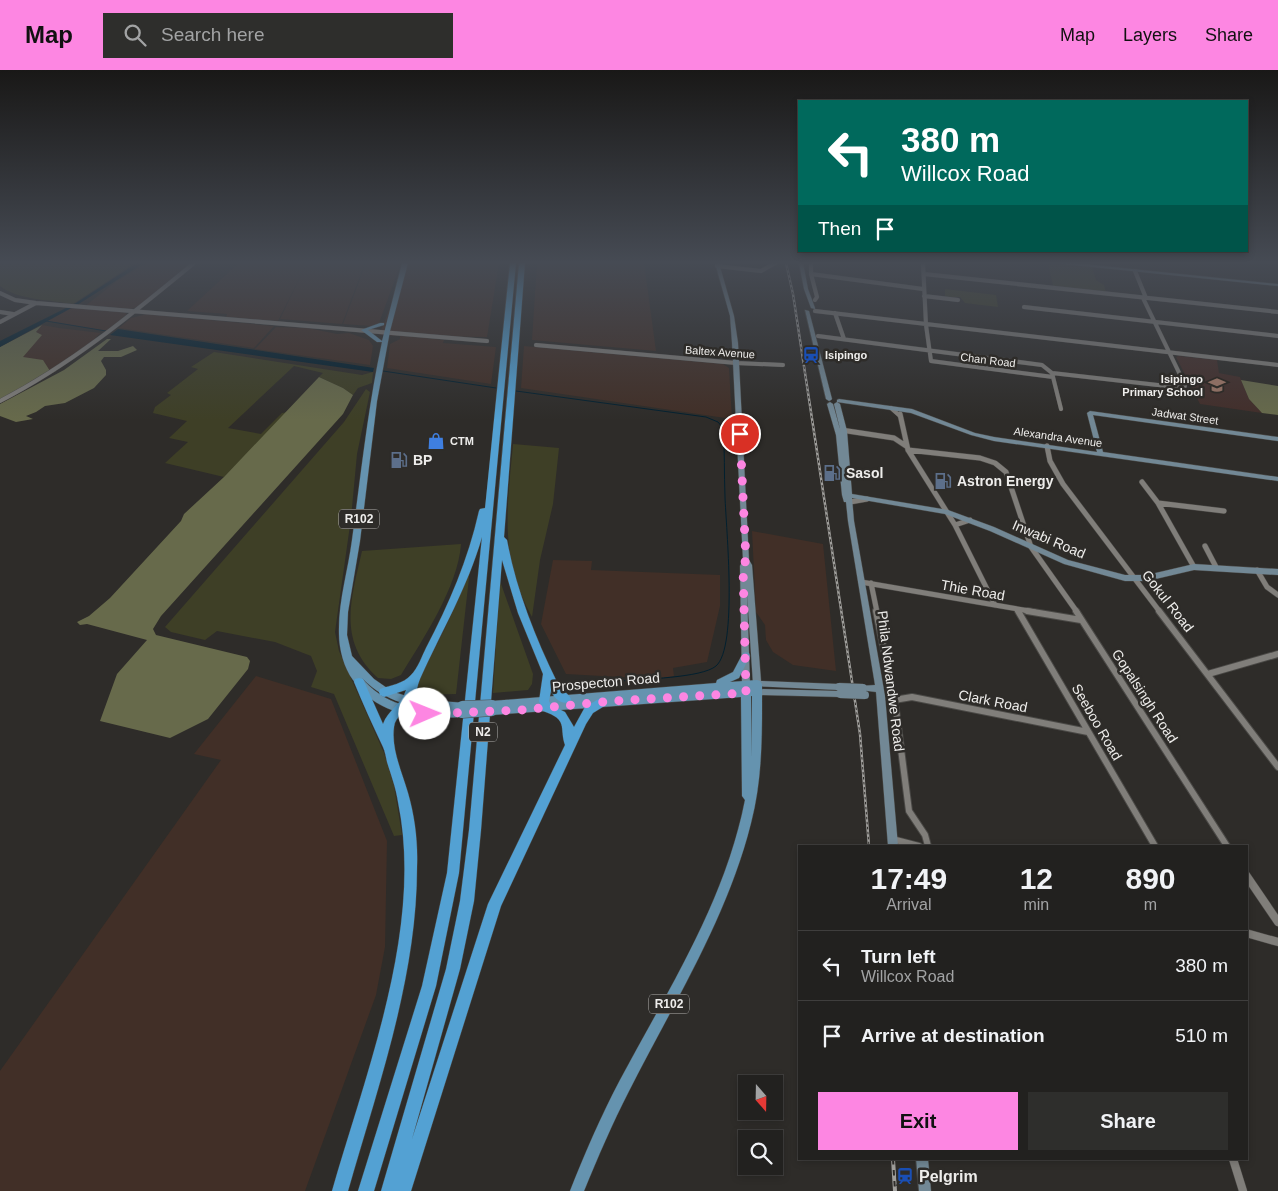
<!DOCTYPE html>
<html lang="en">
<head>
<meta charset="utf-8">
<style>
  :root { --surface:#22211f; --page:#2e2e2c; --text:#f1f3f6; --muted:#a2a3a4; --line:#3f3e3d; --accent:#fd86e2 }
  body { margin:0; font-family:Helvetica,sans-serif; background:var(--page); color:var(--text); height:100vh; display:flex; flex-direction:column; font-size:19px; white-space:nowrap }
  * { box-sizing:border-box; margin:0 }
  p { font-size:16px; color:var(--muted) }
  .icon { flex:none; width:28px; height:28px; fill:none; stroke:currentColor; stroke-width:2; stroke-linecap:round; stroke-linejoin:round }
  .map { position:relative; flex:1; overflow:hidden }
  .drawer { position:absolute; left:798px; top:775px; width:450px; height:315px; display:flex; flex-direction:column; background:var(--surface); border-radius:0px; box-shadow:0 2px 8px #0003,0 0 0 1px var(--line) }
  .drawer>* { flex:none }
  .hud { position:absolute; left:798px; top:30px; width:450px; height:152px; border-radius:0px; box-shadow:0 2px 8px #0003,0 0 0 1px var(--line); background:#00695c; color:#fff; overflow:hidden }
  .needle { width:32px; rotate:160deg }
  .tools { position:absolute; left:738px; top:1005px; display:grid; gap:10px }
  .tools a { display:grid; place-items:center; width:45px; height:45px; border-radius:0px; background:var(--surface); box-shadow:0 2px 8px #0003,0 0 0 1px var(--line); font-size:25px }
  .pin { position:absolute; display:grid; place-items:center; width:42px; height:42px; color:#fff; margin:-21px; border:2px solid #fff; border-radius:50%; box-shadow:0 1px 5px #0007 }
  .me { position:absolute; width:55px; margin:-28px; rotate:89deg; stroke-linejoin:round; filter:drop-shadow(0 0 4px #0008) }
  .turn { display:flex; align-items:center; gap:18px; height:105px; padding:0 20px; font-size:22px }
  .turn .icon { width:65px; height:65px; stroke-width:2.5 }
  .turn b { display:block; font-size:35px; line-height:42px }
  .then { display:flex; align-items:center; height:48px; padding:0 20px; background:#0003; gap:10px; font-size:19px }
  .eta { display:flex; justify-content:space-evenly; align-items:center; height:85px; text-align:center }
  .eta b { font-size:30px; font-weight:800; line-height:35px }
  .button { display:flex; gap:10px; margin-top:auto; padding:10px 20px }
  .button a { flex:1; height:58px; border-radius:0px; background:var(--accent); color:#111; font-size:20px; font-weight:800; line-height:58px; text-align:center }
  .button a+a { background:var(--page); color:var(--text) }
  ul { padding:0; list-style:none }
  li { display:flex; align-items:center; gap:15px; height:70px; padding:0 20px; border-top:1px solid var(--line) }
  li div { flex:1 }
  li b { display:block; font-size:19px }
  li em { font-style:normal }
  header { display:flex; align-items:center; gap:30px; box-sizing:border-box; height:70px; padding:0 25px; background:var(--accent); color:#111 }
  header strong { font-size:24px }
  nav { display:flex; gap:28px; margin-inline-start:auto; font-size:18px }
  .search { width:350px; height:45px; background:var(--page); display:flex; align-items:center; gap:12px; box-sizing:border-box; padding:0 18px; border-radius:0px; color:var(--muted); font-size:19px }
  .map>svg:first-child { display:block }
  .industrial { fill:#412f27 }
  .education { fill:#422e2a }
  .green { fill:#3e3f26 }
  .forest { fill:#676a4b }
  .water { fill:#02202f }
  .lines { fill:none; stroke-linecap:round; stroke-linejoin:round }
  .stream { stroke:#02202f; stroke-width:1 }
  .street-far3-casing { stroke:#4a4946; stroke-width:4.5 }
  .street-far2-casing { stroke:#4a4946; stroke-width:6 }
  .street-far1-casing { stroke:#4a4946; stroke-width:8 }
  .street-casing { stroke:#4a4946; stroke-width:9 }
  .secondary-casing { stroke:#4a4946; stroke-width:1 }
  .primary-casing { stroke:#4a4946; stroke-width:1 }
  .highway-casing { stroke:#4a4946; stroke-width:1 }
  .street-far3 { stroke:#807e7a; stroke-width:4 }
  .street-far2 { stroke:#807e7a; stroke-width:5 }
  .street-far1 { stroke:#807e7a; stroke-width:6 }
  .street { stroke:#807e7a; stroke-width:8 }
  .secondary { fill:#728895; fill-rule:evenodd }
  .primary { fill:#6593af; fill-rule:evenodd }
  .highway { fill:#53a1d3; fill-rule:evenodd }
  .rail-far1-casing { stroke:#a09f9c; stroke-width:2.5 }
  .rail-casing { stroke:#a09f9c; stroke-width:4 }
  .rail-far1 { stroke:#2e2c29; stroke-width:1; stroke-dasharray:2.5; stroke-linecap:butt }
  .rail { stroke:#2e2c29; stroke-width:2; stroke-dasharray:5.5; stroke-linecap:butt }
  .secondary-bridge-casing { stroke:#4a4946; stroke-width:9; stroke-linecap:butt }
  .primary-bridge-casing { stroke:#4a4946; stroke-width:11; stroke-linecap:butt }
  .secondary-bridge { stroke:#728895; stroke-width:8 }
  .primary-bridge { stroke:#6593af; stroke-width:10 }
  .route { stroke:#fd86e2; stroke-width:9; stroke-dasharray:0 16.2 }
  .labels { text-anchor:middle; stroke-width:5; stroke-linejoin:round; paint-order:stroke }
  .far-street-label { font-size:11px; fill:#eeedeb; stroke:#2e2c29 }
  .far-poi-label { font-size:11px; font-weight:bold; fill:#eeedeb; stroke:#2e2c29; text-anchor:start }
  .shield { fill:#2e2c29; stroke:#b4b3b1; stroke-width:1 }
  .shield-label { font-size:12px; font-weight:bold; fill:#eeedeb }
  .poi-label { font-size:14px; font-weight:bold; fill:#eeedeb; stroke:#2e2c29; text-anchor:start }
  .street-label { font-size:14px; fill:#eeedeb; stroke:#2e2c29 }
  .near-poi-label { font-size:16px; font-weight:bold; fill:#eeedeb; stroke:#2e2c29; text-anchor:start }
</style>
</head>
<body>
<header>
<strong>Map</strong>
<div class="search"><svg class="icon" aria-label="search" viewBox="0 0 24 24"><circle cx="10" cy="10" r="6"/><path d="M15 15l6 6"/></svg>Search here</div>
<nav><a>Map</a><a>Layers</a><a>Share</a></nav>
</header>
<div class="map">
<svg width="1278" height="1121" viewBox="0 0 1278 1121">
  <rect width="100%" height="100%" fill="#2e2c29"/>
  <path class="industrial" d="M147,193H192L139,237L130,239L85,236L117,211Z
    M239,193H307L278,251L226,247L227,244L187,241Z
    M307,193H365L342,254L280,249Z
    M366,193H401L379,253L371,256L343,254Z
    M408,193H499L487,267L409,266L444,270L443,273L496,277L491,314L387,298L390,274L400,269V266L379,265Z
    M537,193H644L656,281L532,270Z
    M70,237L124,242L127,244L108,261L47,251Z
    M147,244L165,246L274,256L254,278L119,258L131,248Z
    M42,255L59,258L101,263L95,268L97,270L63,296L50,301L48,298L22,287L41,265L35,263Z
    M276,257L308,258L337,264L349,263L369,270L373,276L370,295L255,279Z
    M524,276L723,294L729,298L732,349L521,318Z
    M752,461L823,474L836,601L793,595L773,582L766,570L765,555L756,542Z
    M553,490L592,491L591,500L720,505V536L707,592L673,598L674,606L656,609L566,604L541,554Z
    M256,606L331,629L387,771L385,877L376,925L305,1121H0V1001L221,690L194,684Z"/>
  <path class="education" d="M1179,286L1217,290L1219,303L1240,307L1249,329L1262,343L1200,334L1176,287Z"/>
  <path class="green" d="M0,193H135L73,234C50,230 18,230 0,216Z
    M1048,193L1092,197L1096,210L1104,215L1106,222L1053,216Z
    M945,219L996,225L998,237L965,233L960,227H945Z
    M214,282L362,305L373,302L372,313L358,318L353,325L343,318L319,307L323,303L294,296L228,358L261,364L282,343L288,342L224,407L165,393L188,372L169,368L187,351L153,343L155,337L171,325L167,323L198,299L191,297Z
    M366,319L370,322L357,384L351,448L335,562L339,581L384,683L394,716L402,765L394,766L334,624L311,617L317,601L311,586L275,572L217,561L205,570L171,562L165,557L344,352Z
    M513,374L559,378L553,434L540,490L532,547C499,486 507,440 513,374Z
    M461,474C458,517 423,569 401,605L391,609L378,608C337,571 351,529 362,481Z
    M470,499L456,624L416,625L412,616C438,579 454,540 470,499Z
    M500,511L533,604L532,614L528,620L493,623Z"/>
  <path class="forest" d="M42,255L36,262L42,265L23,287L43,290L50,301H56L0,329V277Z
    M107,269H111L98,281H118L133,276L137,280L121,287H104L101,291L106,300V305L94,318L65,333L45,336L36,342L26,346L33,349L16,352L0,346V334L64,300Z
    M319,307L343,318L353,325L343,344L161,546L153,559L156,565L247,587L250,591L248,599L208,649L170,668L100,651L117,604L147,570L87,554L80,555L77,552L89,546L110,528L181,451L184,444L224,407Z
    M1241,310L1278,316V345L1262,343L1249,329Z"/>
  <path class="water" d="M137,193H144L77,235L0,277V271L76,233Z
    M118,259L374,298L373,302L110,265Z"/>
  <g class="lines">
    <path class="stream" d="M46,251L106,261
      M383,301L496,318
      M516,321L706,347L718,352L723,358C725,381 724,404 725,427C726,457 738,577 716,596C702,608 641,609 622,611"/>
    <g class="street-far3-casing">
      <path id="street-far3" d="M811,193V204L817,227L815,230
        M923,193L926,255L931,291L1053,307
        M717,196L761,201L775,193
        M1135,201L1146,228
        M811,204L923,219
        M924,204L1278,242
        M0,223L15,230L36,233L487,271
        M924,226L958,230
        M1024,237L1278,266
        M815,241L1278,295
        M0,242L13,244
        M835,243L844,269
        M0,252L36,233
        M818,266L1042,295L1052,303L1061,339
        M536,275L736,293L783,295
        M1052,303L1184,318L1185,315L1143,228
        M0,331C72,294 132,244 194,193
        M891,338L900,346"/>
    </g>
    <g class="street-far2-casing">
      <path id="street-far2" d="M900,344L908,380L955,455L995,535
        M841,360L894,368L906,376
        M1047,376L1050,391L1063,414L1160,542
        M908,380L980,388L995,393L1006,402L1031,477L1077,542
        M1142,412L1158,433L1194,497
        M850,432L867,429
        M1158,433L1224,441
        M955,455L970,450
        M1205,476L1216,497
        M1257,500L1267,517L1278,525
        M861,512L1035,542
        M871,513L877,542
        M1018,540L1019,542"/>
    </g>
    <g class="street-far1-casing">
      <path id="street-far1" d="M876,541L896,640L909,741L925,765L928,776
        M1018,541L1155,776
        M1027,541L1081,550
        M1076,541L1227,776
        M1159,541L1278,697
        M1208,604L1278,584
        M894,630L912,627L1088,662
        M892,769L919,776"/>
    </g>
    <g class="street-casing">
      <path id="street" d="M1246,805L1278,852
        M1246,863L1278,872
        M1233,1089L1243,1121"/>
    </g>
    <g class="secondary-casing">
      <path id="secondary" d="M715,193H719L734,246L738,273L749,490L752,495L761,611L839,614L842,615L843,617L842,619L839,620L754,616L753,614L747,523L750,614L749,616L746,617L743,616L742,614L740,496L743,490L732,273L730,246Z
        M799,193H803L808,219L815,238V239L811,238L804,219Z
        M1061,193H1074L1278,214V216L1063,194Z
        M805,240L809,241L832,329L831,330L829,331L826,329Z
        M839,329L912,339L975,363L994,367L1097,382L1087,343L1090,341L1278,367V371L1093,345L1103,382L1278,407V411L994,371L971,365L911,343L837,332V330Z
        M830,332L833,334L841,363L834,334L837,332L840,334L847,361L852,424L948,440L994,457L1068,490L1125,505H1147L1194,494L1278,499V505L1194,500L1147,511H1125L1064,494L990,461L945,444L852,428L854,451L885,626L898,776H888L876,622L860,620L859,618L860,616L875,615L848,451L846,432H844L842,425L836,365L827,334Z
        M757,619L840,621L843,622L844,624L843,626L840,627L757,625L754,624L753,622L754,620Z
        M916,1089H928L931,1121H919Z"/>
    </g>
    <g class="primary-casing">
      <path id="primary" d="M402,193H408L390,261L377,331L360,471L348,542L347,565L352,586L374,609L387,618L397,623L416,629L465,633L467,636L464,639L467,643L465,646L462,647C422,649 378,647 353,610C344,598 339,579 339,564C338,532 348,501 352,470C361,404 368,337 382,272H377L361,260L380,253H384V255L368,260L382,271ZM362,608C382,629 408,637 436,639C406,639 381,631 362,608Z
        M746,582L749,583L750,586L739,608L730,612L757,610L760,611L762,614C762,661 763,707 751,753C727,849 673,934 629,1021C612,1054 598,1087 584,1121H570C585,1083 601,1046 620,1010C668,920 725,832 745,730L742,726L741,627L492,645L489,644L487,641L489,638L487,635L489,632L492,631L716,613L717,610L733,602L743,583ZM751,626H752V688Z"/>
    </g>
    <g class="highway-casing">
      <path id="highway" d="M510,193H516L459,803L436,916L374,1121H358L422,916L447,803L482,467C467,519 442,560 420,609C417,616 417,623 413,630C408,640 395,646 394,657C391,679 402,702 408,723C415,747 418,773 417,797C417,908 378,1016 348,1121H332C366,1002 424,857 398,732C396,718 391,705 387,692C386,688 385,681 383,677C373,656 363,634 354,612L355,609L359,608L363,609L383,654C388,640 402,634 406,620L384,627L380,625L379,622L380,619C391,615 403,614 411,605C418,598 422,586 426,578C449,534 468,490 479,441L480,439L485,438Z
        M519,193H525L504,467L507,470C516,519 535,567 557,612C561,621 568,622 571,629L570,632C561,635 554,628 551,621L549,631L551,635L565,642L574,657L585,637L602,627L606,629L607,632L606,635L593,643L586,654L501,836L411,1121H381L446,899L460,831L469,760ZM502,490L518,543L543,604L539,631L543,641C569,650 559,657 565,675L488,834L412,1069L460,899L474,831L481,760Z"/>
    </g>
    <use href="#street-far3" class="street-far3"/>
    <use href="#street-far2" class="street-far2"/>
    <use href="#street-far1" class="street-far1"/>
    <use href="#street" class="street"/>
    <use href="#secondary" class="secondary"/>
    <use href="#primary" class="primary"/>
    <use href="#highway" class="highway"/>
    <g class="rail-far1-casing">
      <path id="rail-far1" d="M786,193L793,224L860,664L869,776"/>
    </g>
    <g class="rail-casing">
      <path id="rail" d="M893,1089L895,1121"/>
    </g>
    <use href="#rail-far1" class="rail-far1"/>
    <use href="#rail" class="rail"/>
    <g class="secondary-bridge-casing">
      <path id="secondary-bridge" d="M839,617L863,618
        M840,624L865,625"/>
    </g>
    <g class="primary-bridge-casing">
      <path id="primary-bridge" d="M462,636L492,635
        M462,643L492,641"/>
    </g>
    <use href="#secondary-bridge" class="secondary-bridge"/>
    <use href="#primary-bridge" class="primary-bridge"/>
  </g>
  <linearGradient id="sky" x2="0" y2="1"><stop stop-color="#191817"/><stop offset="0.55" stop-color="#464b54"/><stop offset="1" stop-color="#464b54" stop-opacity="0"/></linearGradient>
  <rect width="1278" height="350" fill="url(#sky)"/>
  <g class="lines">
    <path class="route" d="M425,644L521,640L613,631L746,623L743,496L746,490L740,364"/>
  </g>
  <defs>
    <g id="station-bare" transform="scale(1.35)"><path d="M-3-6H3Q5-6 5-4V2Q5 4 3 4L4.5 6H3L1.5 4h-3L-3 6H-4.5L-3 4Q-5 4-5 2V-4Q-5-6-3-6ZM-3.5-4v3h7v-3ZM-3.5 1v1.5H-2V1ZM2 1v1.5H3.5V1Z" fill="#1a4fb4" stroke="#2e2c29" stroke-width="2.5" paint-order="stroke"/></g>
    <g id="school-bare" transform="scale(1.35)"><path d="M0-5L7-2L0 1L-7-2ZM-4 1L0 2.5L4 1V4Q0 6-4 4Z" fill="#8d6e63" stroke="#2e2c29" stroke-width="2.5" paint-order="stroke"/></g>
    <g id="shop-bare" transform="scale(1.35)"><path d="M-5-2.5h2.3a2.7 3.5 0 0 1 5.4 0H5L5.5 6h-11ZM-1.5-2.5h3a1.5 2.3 0 0 0-3 0Z" fill="#3f7fe0" stroke="#2e2c29" stroke-width="2.5" paint-order="stroke"/></g>
    <g id="fuel-bare" transform="scale(1.35)"><path d="M-5.5-6h7V0h2V4h1.3V-2.5L3-4.5l.8-.8L6-3V5H2.5V1h-1V6h-7ZM-4.2-4.7v3.2H.2V-4.7Z" fill="#5c6f8a" stroke="#2e2c29" stroke-width="2.5" paint-order="stroke"/></g>
  </defs>
  <g fill-rule="evenodd">
    <use href="#station-bare" x="811" y="285"/>
    <use href="#school-bare" x="1217" y="315"/>
    <use href="#shop-bare" x="436" y="371"/>
    <use href="#fuel-bare" x="399" y="390"/>
    <use href="#fuel-bare" x="832" y="403"/>
    <use href="#fuel-bare" x="943" y="411"/>
    <use href="#station-bare" x="905" y="1106"/>
  </g>
  <g class="labels">
    <g class="far-street-label">
      <text transform="translate(720 282) rotate(4)" y="4">Baltex Avenue</text>
      <text transform="translate(988 290) rotate(7)" y="4">Chan Road</text>
      <text transform="translate(1185 346) rotate(8)" y="4">Jadwat Street</text>
      <text transform="translate(1058 367) rotate(8)" y="4">Alexandra Avenue</text>
    </g>
    <g class="far-poi-label">
      <text x="825" y="289">Isipingo</text>
      <text x="1203" y="313" text-anchor="end">Isipingo<tspan x="1203" dy="13">Primary School</tspan></text>
      <text x="450" y="375">CTM</text>
    </g>
    <g class="shield">
      <rect x="339" y="439.5" width="40" height="19" rx="4"/>
      <rect x="469" y="652.5" width="28" height="19" rx="4"/>
      <rect x="649" y="924.5" width="40" height="19" rx="4"/>
    </g>
    <g class="shield-label">
      <text x="359" y="453">R102</text>
      <text x="483" y="666">N2</text>
      <text x="669" y="938">R102</text>
    </g>
    <g class="poi-label">
      <text x="413" y="395">BP</text>
      <text x="846" y="408">Sasol</text>
      <text x="957" y="416">Astron Energy</text>
    </g>
    <g class="street-label">
      <text transform="translate(1049 469) rotate(23)" y="5">Inwabi Road</text>
      <text transform="translate(973 520) rotate(10)" y="5">Thie Road</text>
      <text transform="translate(1168 531) rotate(52)" y="5">Gokul Road</text>
      <text transform="translate(891 611) rotate(83)" y="5">Phila Ndwandwe Road</text>
      <text transform="translate(606 612) rotate(-5)" y="5">Prospecton Road</text>
      <text transform="translate(1145 626) rotate(57)" y="5">Gopalsingh Road</text>
      <text transform="translate(993 631) rotate(11)" y="5">Clark Road</text>
      <text transform="translate(1097 652) rotate(60)" y="5">Seeboo Road</text>
    </g>
    <g class="near-poi-label">
      <text x="919" y="1112">Pelgrim</text>
    </g>
  </g>
</svg>
<div class="tools">
<a><svg class="needle" viewBox="-14 -14 28 28"><path d="M0-13l5 13h-10z" fill="#e53935"/><path d="M0 13l5-13h-10z" fill="#a2a3a4"/></svg></a>
<a><svg class="icon" aria-label="search" viewBox="0 0 24 24"><circle cx="10" cy="10" r="6"/><path d="M15 15l6 6"/></svg></a>
</div>
<div class="pin" style="left:740px;top:364px;background:#d93025"><svg class="icon" aria-label="arrive" viewBox="0 0 24 24"><path d="M6 21V4h12l-3 4 3 4H6"/></svg></div>
<svg class="me" style="left:425px;top:644px" viewBox="-20 -20 40 40"><circle r="19" fill="#fff"/><path d="M0-13L10 11 0 6-10 11z" fill="#fd86e2"/></svg>
<div class="hud">
<div class="turn"><svg class="icon" aria-label="left" viewBox="0 0 24 24"><path d="M17 20v-9H6M10 6l-5 5 5 5"/></svg><div><b>380 m</b>Willcox Road</div></div>
<div class="then">Then<svg class="icon" aria-label="arrive" viewBox="0 0 24 24"><path d="M6 21V4h12l-3 4 3 4H6"/></svg></div>
</div>
<section class="drawer">
<div class="eta">
<div><b>17:49</b><p>Arrival</p></div>
<div><b>12</b><p>min</p></div>
<div><b>890</b><p>m</p></div>
</div>
<ul>
<li><svg class="icon" aria-label="left" viewBox="0 0 24 24"><path d="M17 20v-9H6M10 6l-5 5 5 5"/></svg><div><b>Turn left</b><p>Willcox Road</p></div><em>380 m</em></li>
<li><svg class="icon" aria-label="arrive" viewBox="0 0 24 24"><path d="M6 21V4h12l-3 4 3 4H6"/></svg><div><b>Arrive at destination</b></div><em>510 m</em></li>
</ul>
<div class="button"><a>Exit</a><a>Share</a></div>
</section>
</div>
</body>
</html>
